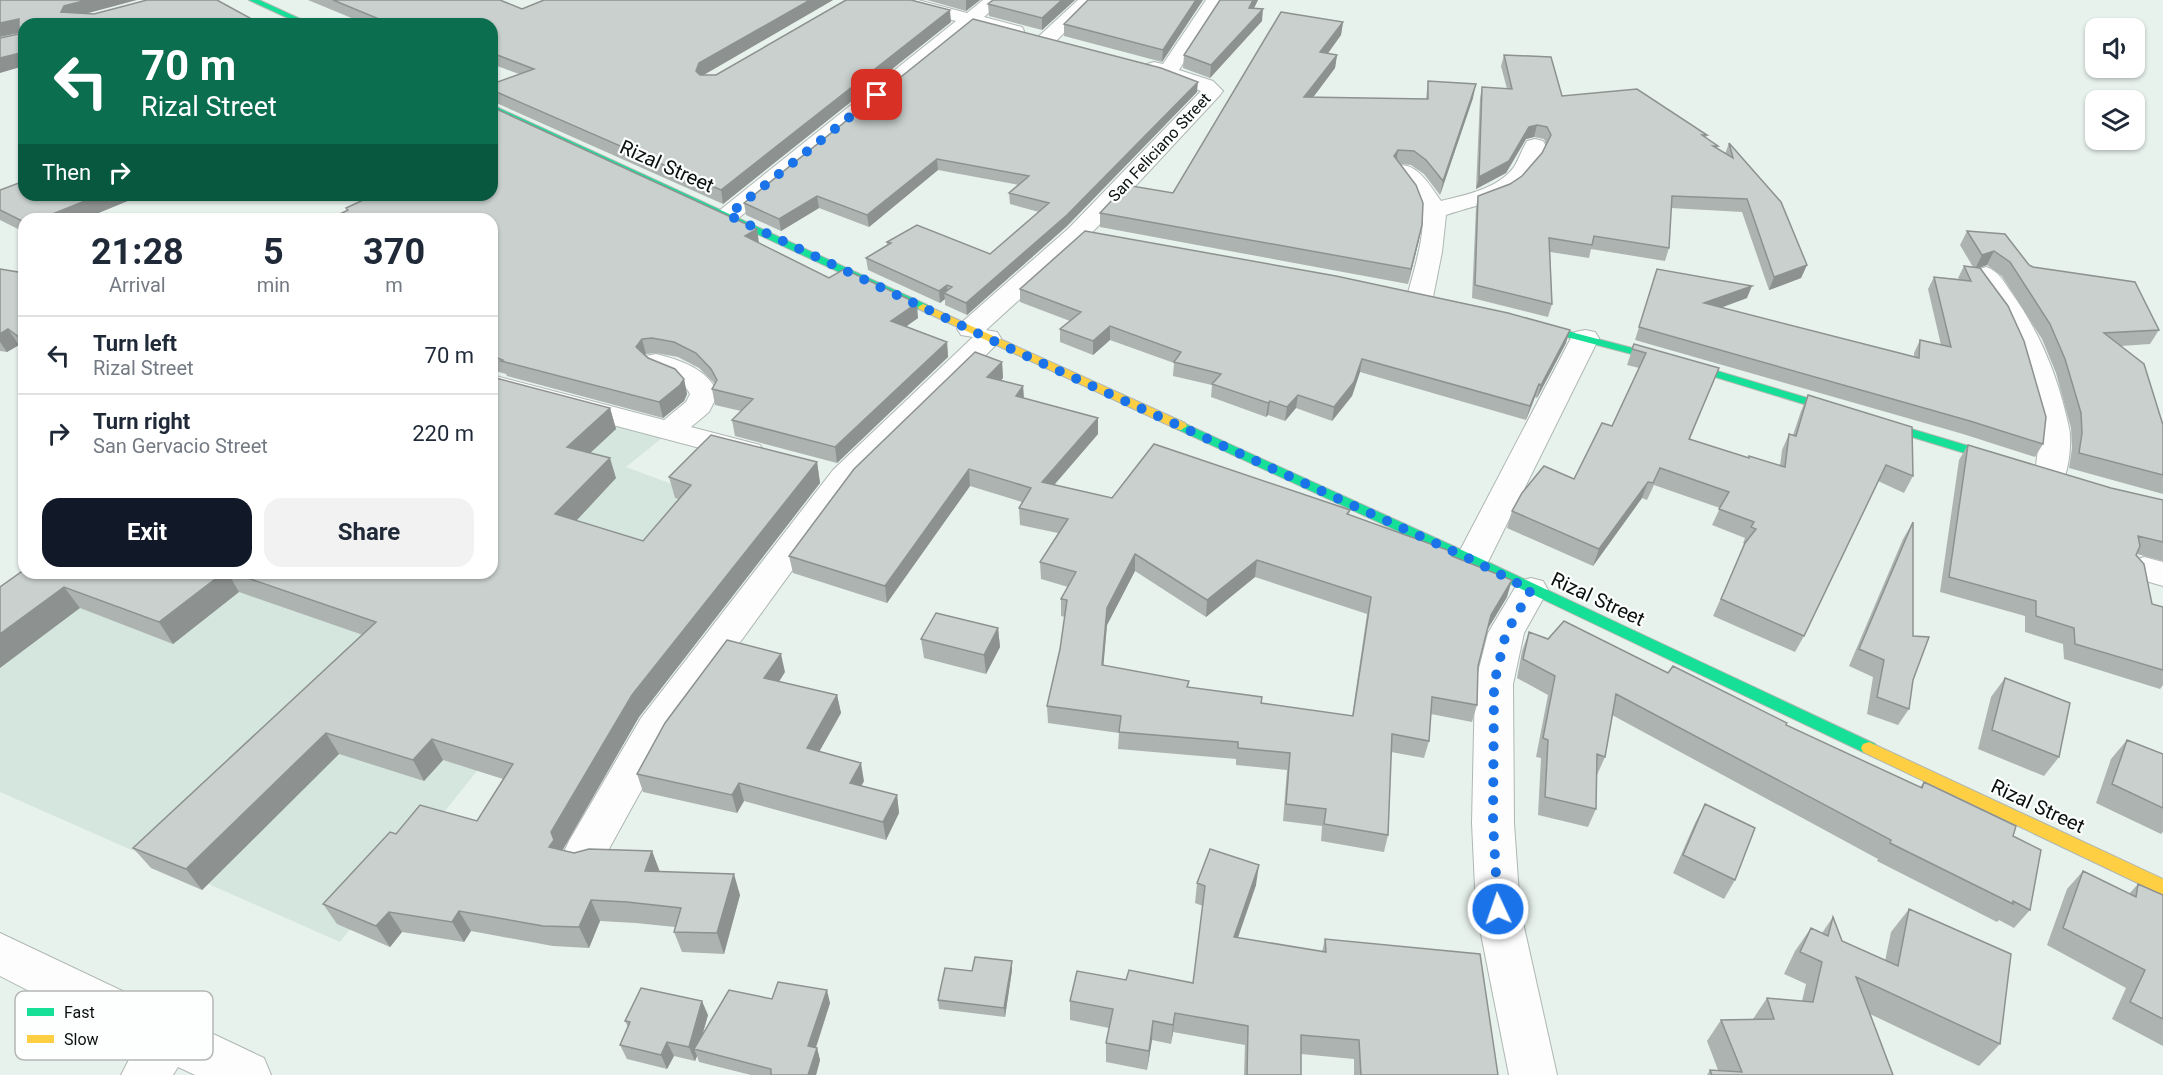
<!DOCTYPE html>
<html lang="en">
<head>
<meta charset="utf-8">
<style>
  :root { --surface:#fff; --page:#f2f2f3; --text:#1f2937; --muted:#747a83; --line:#e0e1e3; --accent:#111827 }
  body { margin:0; font-family:Roboto,sans-serif; background:var(--page); color:var(--text); height:100vh; display:flex; flex-direction:column; font-size:22px; white-space:nowrap }
  * { box-sizing:border-box; margin:0 }
  p { font-size:20px; color:var(--muted) }
  .icon { flex:none; width:33px; height:33px; fill:none; stroke:currentColor; stroke-width:2; stroke-linecap:round; stroke-linejoin:round }
  .map { position:relative; flex:1; overflow:hidden }
  .sheet { position:absolute; left:18px; top:213px; width:480px; height:366px; display:flex; flex-direction:column; background:var(--surface); border-radius:18px; box-shadow:0 2px 4px #0004 }
  .sheet>* { flex:none }
  .top-card { position:absolute; left:18px; top:18px; width:480px; height:183px; border-radius:18px; box-shadow:0 2px 4px #0004; background:#0b6e4f; color:#fff; overflow:hidden }
  .buttons { position:absolute; left:2085px; top:18px; display:grid; gap:12px }
  .buttons a { display:grid; place-items:center; width:60px; height:60px; border-radius:12px; background:var(--surface); box-shadow:0 2px 4px #0004; font-size:30px }
  .pin { position:absolute; display:grid; place-items:center; width:51px; height:51px; color:#fff; margin:-26px; border-radius:12px; box-shadow:0 3px 9px #0006 }
  .me { position:absolute; width:66px; margin:-33px; rotate:357deg; stroke-linejoin:round; filter:drop-shadow(0 0 4px #0008) }
  .turn { display:flex; align-items:center; gap:21px; height:126px; padding:0 24px; font-size:27px }
  .turn .icon { width:78px; height:78px; stroke-width:2.5 }
  .turn b { display:block; font-size:42px; line-height:51px }
  .then { display:flex; align-items:center; height:57px; padding:0 24px; background:#0003; gap:12px; font-size:22px }
  .eta { display:flex; justify-content:space-evenly; align-items:center; height:102px; text-align:center }
  .eta b { font-size:36px; font-weight:700; line-height:42px }
  .cta { display:flex; gap:12px; margin-top:auto; padding:12px 24px }
  .cta a { flex:1; height:69px; border-radius:18px; background:var(--accent); color:#fff; font-size:24px; font-weight:700; line-height:69px; text-align:center }
  .cta a+a { background:var(--page); color:var(--text) }
  ul { padding:0; list-style:none }
  li { display:flex; align-items:center; gap:18px; height:78px; padding:0 24px; border-top:2px solid var(--line) }
  li div { flex:1 }
  li b { display:block; font-size:22px }
  li em { font-style:normal }
  .map>svg:first-child { display:block }
  .built { fill:#d5e6de }
  .lines { fill:none; stroke-linecap:round; stroke-linejoin:round }
  .street-casing { stroke:#afb7b3; stroke-width:2 }
  .fast-casing { stroke:#afb7b3; stroke-width:2 }
  .slow-casing { stroke:#afb7b3; stroke-width:2 }
  .street { fill:#fcfdfc; fill-rule:evenodd }
  .fast { fill:#16e098; fill-rule:evenodd }
  .slow { fill:#ffcf43; fill-rule:evenodd }
  .wall { fill:#adb3b0; fill-rule:evenodd }
  .shaded-wall { fill:#8d9290 }
  .building { fill:#c9d0cd; stroke:#8d9290; stroke-width:1.5; fill-rule:evenodd }
  .route { stroke:#1a73e8; stroke-width:10; stroke-dasharray:0 18 }
  .labels { text-anchor:middle; stroke-width:4.5; stroke-linejoin:round; paint-order:stroke }
  .far-street-label { font-size:16px; fill:#0b100e; stroke:#fcfffd }
  .street-label { font-size:20px; fill:#0b100e; stroke:#fcfffd }
  .key { fill:#fcfffd; stroke:#b4b7b5; stroke-width:1.5 }
  .key-label { font-size:16px; fill:#0b100e }
</style>
</head>
<body>
<div class="map">
<svg width="2163" height="1075" viewBox="0 0 2163 1075">
  <rect width="100%" height="100%" fill="#e8f2ed"/>
  <path class="built" d="M492,389L666,435L626,467L699,494L340,942L0,792V612L53,573H492Z"/>
  <g class="lines">
    <g class="street-casing">
      <path id="street" d="M888,0H918L967,13L983,0H1003L984,17L1022,27L1024,31L1022,35L1015,37L974,26L736,220L728,222L720,220L716,215L720,210L956,21L891,4Z
        M1078,0H1097L1053,44H1039L1036,40L1039,36Z
        M1206,0H1224L1179,70L1213,81L1223,91L1220,95L1087,238L986,330L997,332L1001,338L997,344L855,484L669,740L599,867L584,872L569,867L563,854L569,841L641,718L833,470L973,337L961,335L957,329L961,323L1069,228L1201,91L1147,72L1144,68L1147,64L1154,62L1163,64Z
        M1535,139L1543,141L1546,146C1523,199 1496,199 1446,215L1442,252L1433,297L1429,303L1420,305L1411,303L1407,297C1412,276 1428,229 1421,209C1416,194 1401,183 1393,171L1396,166C1417,161 1430,186 1441,201C1465,195 1498,189 1514,167C1519,159 1522,149 1527,141Z
        M1986,267C1999,271 2004,282 2011,292C2040,332 2059,379 2069,428C2072,440 2069,472 2062,482L2051,485L2040,482L2035,475L2040,430L2019,353L2003,317L1973,275L1977,270Z
        M1585,330L1595,332L1599,338L1489,560L1484,568L1472,571L1460,568L1455,560L1571,338L1575,332Z
        M656,354C681,360 708,369 718,394L709,412L691,427L760,445L764,452L760,459L749,461L492,393V375L664,420L686,402L690,394C681,374 653,378 642,362L646,356Z
        M2144,557L2163,562V586L2132,577L2127,569L2132,561Z
        M1531,578L1543,581L1548,590L1524,633L1513,684L1514,823L1520,909L1557,1075H1509L1476,909L1472,823L1475,684L1488,633L1519,581Z
        M0,933L264,1058L271,1075H195L178,1067L173,1075H121L136,1046L0,976Z"/>
    </g>
    <g class="fast-casing">
      <path id="fast" d="M249,0H259L311,24H301Z
        M492,105L927,305L928,307L923,310L919,309L492,111Z
        M1525,320L1697,365L2012,459L2014,462L2012,465H2004L1689,369L1521,325V321Z
        M1181,422L1477,557L1875,744L1877,748L1875,752L1869,754L1863,752L1467,563L1177,429L1175,426Z"/>
    </g>
    <g class="slow-casing">
      <path id="slow" d="M923,304L1185,423L1187,426L1181,430L1177,429L919,309L918,307Z
        M1869,742L2163,879V895L1863,752L1861,748L1863,744Z"/>
    </g>
    <use href="#street" class="street"/>
    <use href="#fast" class="fast"/>
    <use href="#slow" class="slow"/>
  </g>
  <path class="wall" d="M308,0H500L522,9L544,0H833L703,75H716L951,22L723,204L492,101V84L519,74L492,64V24H366Z
    M927,0H980L966,11Z
    M1075,0L1042,30L989,16L988,4Z
    M1203,0L1162,62L1064,36V24Z
    M1220,0H1258L1254,8L1262,21L1210,78L1183,68L1184,55Z
    M1343,22L1341,35L1327,54L1337,55L1335,68L1313,97L1426,99L1428,81L1473,98L1440,195L1424,174L1411,165L1400,164L1419,240L1408,284L1100,227V213L1173,193Z
    M1504,55L1562,96L1707,135L1706,138L1718,146L1717,149L1725,154L1729,143L1807,265L1801,278L1769,290L1742,212L1671,208L1669,248L1665,261L1591,249L1589,258L1550,252L1552,304L1548,317L1472,298L1476,208L1478,196L1510,184L1522,176L1542,153L1546,144L1544,139L1534,137L1526,139L1506,173L1476,189L1480,98L1482,87L1507,89L1501,66Z
    M1197,92L1067,226L967,315L945,305V299L940,303L868,270L866,258L887,246V242L990,254L1039,212L1010,204L1009,193L1019,185L938,170L869,227L819,208L781,231L746,215L744,203Z
    M0,190L142,195L84,219H24V232L0,220Z
    M358,195H492L759,243L829,278L918,318L906,326L947,342L948,357L837,463L735,436L732,420L741,411L715,405L712,389L715,384L699,368L678,357L656,353L646,354L645,355L684,379L687,394L684,401L663,418L507,376L506,374L492,370V219L347,211L346,208L365,199Z
    M1967,231L2029,265L2159,330L2150,344L2121,346L2163,425V494L2069,468L2072,448L2071,428L2056,373L2042,339L2002,276L1987,265L1980,268L2043,444L2035,457L1963,434L1635,340L1657,269L1747,298L1721,308L1914,357V353L1920,340L1941,345L1928,289L1934,277L1959,279L1958,278L1964,266L1973,267L1960,245Z
    M0,269L24,273V349L19,345L7,352L0,351Z
    M1020,289L1566,343L1537,398L1535,397L1526,420L1360,372L1352,396L1332,421L1296,408L1285,421L1268,415L1266,417L1211,397L1212,385L1173,376L1174,363L1110,340L1093,355L1060,342V329L1070,321L1020,302Z
    M1634,344L1719,368L1690,439L1749,458L1780,466L1782,450L1789,434L1793,435L1801,411L1808,395L1913,476L1904,493L1878,481L1804,636L1795,652L1713,616L1745,544L1743,543L1745,538L1712,525L1720,508L1654,485L1647,500L1642,498L1593,566L1507,528L1512,511L1574,479L1612,426L1639,368L1627,365Z
    M1002,362L1003,378L1001,380L1023,386L1024,398L1098,418V434L1054,485L1112,498L1350,510L1349,515L1452,556L1507,597L1487,630L1478,666L1477,705L1472,722L1431,714L1429,741L1424,758L1391,752L1388,835L1384,852L1321,841L1322,826L1283,821L1287,770L1236,765V759L1118,749L1119,733L1048,723L1047,706L1060,649L1065,617L1061,616V599L1068,587L1041,579L1040,562L1058,533L1020,525L1019,508L1022,502L970,486L887,603L793,573L789,556ZM1135,571L1206,617L1255,577L1367,614L1352,716L1261,703L1188,687L1189,681L1103,665L1107,625Z
    M610,408L616,429L590,453L616,478L576,521L643,541L679,499L675,498L669,477L817,462L820,483L639,717L562,850L574,853L652,851L659,871L740,895L724,954L682,952L674,932L675,927L636,923L600,921L589,948L553,946L471,931L464,942L402,932L390,947L337,924L323,904L396,834L477,821L503,779L443,760L424,781L339,754L202,890L151,868L133,848L363,635L239,592L173,644L80,608L24,573H492Z
    M1968,445L2111,488L2163,500V561L2137,554L2136,555L2152,604L2163,607V685L2160,689L2064,659L2063,644L2025,632V616L1940,592L1959,460Z
    M1913,522L1909,709L1898,725L1867,714L1873,677L1849,666L1903,539Z
    M998,628L1000,647L986,674L924,658L921,639Z
    M1529,632L1548,639L1668,673L1786,725L1920,787L1924,782L2013,836L2030,910L2014,928L1999,920L1997,922L1877,861L1878,859L1612,715L1605,757L1597,775H1596V809L1588,827L1538,815L1541,758L1536,757L1548,695L1517,678L1522,651Z
    M785,672L779,682L837,695L841,713L819,752L864,781L861,786L897,795L899,813L886,840L744,801L737,813L643,792L637,774Z
    M2005,678L2059,757L2044,776L1978,749L1991,697Z
    M2127,740L2163,754V832L2161,834L2096,803L2111,759Z
    M1705,804L1735,880L1724,899L1673,873L1695,823Z
    M2083,871L2129,894L2138,884L2163,895V1046L2112,1019L2126,988L2047,945L2067,889Z
    M1197,883L1256,885L1238,938L1322,952L1325,939L1498,1075H1354V1059L1301,1054V1075H1244L1245,1045L1173,1032L1171,1044L1152,1040L1147,1070L1106,1062V1043L1109,1028L1070,1020V1001L1126,980L1193,983L1203,906L1195,903Z
    M1909,909L2000,1044L1979,1066L1870,1014L1893,1075H1707L1710,1070H1718L1707,1041L1721,1020L1753,1019L1767,998L1802,1001L1806,984L1784,974L1795,951L1811,928L1822,933L1833,917L1842,941L1885,961L1891,932Z
    M1012,970L1005,1017L939,1009L938,1000L972,971Z
    M772,999L830,1003L816,1048H817L820,1060L816,1075H751L699,1062L697,1056L695,1061L674,1056L667,1069L627,1059L620,1045L628,1027L625,1021L708,1015L702,1036Z"/>
  <path class="shaded-wall" d="M87,0H137L70,18L61,12L64,6Z
    M810,0H833L702,76L698,83L696,71L699,63Z
    M966,0H980L966,11Z
    M1062,0H1075L1042,30V18Z
    M1196,0H1203L1162,62L1163,50Z
    M1253,0H1258L1248,20L1249,8Z
    M1263,9L1262,21L1210,78L1211,65Z
    M950,10L951,22L723,204L721,190Z
    M19,19L24,32L0,37V23Z
    M1343,22L1341,35L1319,66L1320,52Z
    M24,52V66L0,73V58Z
    M1337,55L1335,68L1303,111L1304,97Z
    M1198,82L1197,92L1067,226L967,315L966,303Z
    M1476,84L1473,98L1440,195L1443,181Z
    M1537,125L1534,137L1526,139L1506,173L1476,189L1479,177L1529,127Z
    M1398,150L1396,164L1394,156Z
    M937,159L938,170L869,227L867,215Z
    M100,195H142L84,219H40Z
    M817,196L819,208L781,231L779,219Z
    M1422,225L1419,240L1408,284L1411,269Z
    M757,229L759,243L745,236Z
    M1994,251L1987,265L1975,269L1982,255Z
    M1807,265L1801,278L1769,290L1774,277Z
    M947,285L948,295L944,293L945,299L940,303L939,291Z
    M1752,286L1747,298L1700,315L1704,303Z
    M917,303L918,318L893,336L891,321Z
    M1110,326V340L1093,355V341Z
    M8,329L19,345L7,352L0,342V334Z
    M1570,330L1566,343L1537,398L1541,385Z
    M642,339L646,354L640,362L636,347Z
    M947,342L948,357L837,463L835,447Z
    M1362,359L1360,372L1352,396L1332,421L1334,407Z
    M1002,362L1003,378L988,393L987,377Z
    M684,379L687,394L684,401L663,418L659,402Z
    M1539,384L1535,397L1526,420L1530,406Z
    M1023,386L1024,402L1016,396Z
    M1298,395L1296,408L1285,421L1287,407Z
    M1270,401L1268,415L1266,417L1268,403Z
    M610,408L616,429L574,468L567,447Z
    M1098,418V434L1042,499V482Z
    M610,458L616,478L563,535L555,514Z
    M817,462L820,483L639,717L561,853L549,847L551,832L632,695Z
    M969,469L970,486L887,603L885,586Z
    M1648,482L1642,498L1593,566L1599,549Z
    M1135,554V571L1107,625L1102,682V665L1107,608Z
    M1257,560L1255,577L1206,617L1207,600Z
    M223,573H228L239,592L173,644L159,622Z
    M1512,580L1507,597L1486,632L1491,615Z
    M64,587L80,608L0,668V634Z
    M998,628L1000,647L986,674L984,655Z
    M781,654L785,672L769,696L764,678Z
    M837,695L841,713L811,766L807,748Z
    M326,733L339,754L202,890L186,869Z
    M432,739L443,760L424,781L413,760Z
    M861,763L864,781L853,801L850,783Z
    M739,783L744,801L737,813L732,795Z
    M897,795L899,813L886,840L883,822Z
    M652,851L660,872L645,871Z
    M1259,865L1256,885L1231,957L1234,937Z
    M734,874L740,895L724,954L717,933Z
    M591,900L600,921L589,948L579,927Z
    M459,911L471,931L464,942L452,922Z
    M389,912L402,932L390,947L376,926Z
    M1012,961V970L1005,1017L1004,1008Z
    M827,990L830,1003L812,1059L808,1046Z
    M702,1001L708,1015L698,1050L694,1049L697,1056L695,1061L689,1047Z
    M1175,1013L1173,1032L1171,1044L1173,1025Z
    M1153,1021L1152,1040L1147,1070L1149,1051Z
    M667,1042L674,1056L667,1069L661,1055Z
    M817,1048L820,1060L816,1075H808Z"/>
  <path class="building" d="M0,0H87L64,6L61,12L94,14L147,0H217L261,24H24V52L0,58V38L19,34V19L0,23Z
    M333,0H500L522,9L544,0H810L699,63L696,71L700,75H716L846,0H911L950,10L721,190L492,90V84L534,69L492,53V24H391Z
    M993,0H1062L1042,18L988,4Z
    M1088,0H1196L1163,50L1064,24Z
    M1220,0H1253L1249,8L1263,9L1211,65L1184,55Z
    M1281,12L1343,22L1320,52L1337,55L1304,97L1428,99V81L1476,84L1443,181L1426,160L1414,151L1398,150L1394,156L1416,185L1423,203L1422,225L1411,269L1100,213L1126,185L1173,193Z
    M973,19L1161,68L1198,82L1067,215L966,303L944,293L952,287L947,285L939,291L866,258L891,243L887,242L917,225L990,254L1049,203L1009,193L1029,176L937,159L867,215L817,196L779,219L744,203Z
    M1504,55L1551,57L1562,96L1637,89L1707,135H1702L1718,146H1713L1733,158L1729,143L1781,202L1807,265L1774,277L1747,199L1672,196L1669,248L1594,236L1592,245L1549,238L1552,304L1475,285L1478,196L1510,184L1522,176L1542,153L1551,135L1547,127L1537,125L1529,127L1509,161L1479,177L1482,87L1512,89Z
    M492,107L757,229L745,236L829,278L844,269L917,303L891,321L947,342L835,447L732,420L753,399L712,389L717,380L711,369L696,353L674,342L652,338L642,339L636,347L648,358L675,369L684,379L680,385L659,402L501,361L503,360L492,356V219H330L348,210L346,208L374,195H492Z
    M24,181V195H100L40,219H24V222L0,210V190Z
    M1085,231L1336,276L1508,313L1570,330L1541,385L1539,384L1530,406L1362,359L1354,382L1334,407L1298,395L1287,407L1270,401L1268,403L1212,384L1221,374L1174,362L1181,352L1110,326L1093,341L1060,329L1081,312L1020,289Z
    M1967,231L2005,234L2029,265L2033,267L2135,282L2159,330L2104,333L2144,364L2163,425V475L2079,453L2082,433L2081,413L2065,359L2050,324L2010,262L1994,251L1982,255Z
    M1964,266L1980,268L2008,306L2024,341L2046,417L2043,444L1970,421L1639,327L1657,269L1752,286L1704,303L1919,358L1920,340L1951,347L1934,277L1971,281Z
    M0,269L24,273V341L8,329L0,334Z
    M1634,344L1719,368L1689,439L1749,458V456L1785,467L1789,434L1796,436L1808,395L1912,427L1913,476L1886,465L1804,636L1721,599L1745,543L1756,529L1751,527L1754,522L1719,509L1729,492L1660,468L1653,483L1648,482L1599,549L1512,511L1522,493L1544,466L1574,479L1602,423L1612,426L1646,353L1632,349Z
    M975,352L1002,362L987,377L1023,386L1016,396L1098,418L1042,482L1112,498L1154,444L1350,510L1347,514L1453,552L1452,556L1512,580L1491,615L1478,666L1477,705L1432,697L1429,741L1392,734L1388,835L1324,824L1326,809L1286,804L1290,753L1238,748V742L1119,732L1121,716L1047,706L1060,649L1067,600L1061,599L1076,572L1040,562L1068,519L1019,508L1031,488L969,469L885,586L789,556L854,469ZM1135,554L1207,600L1257,560L1371,597L1353,716L1261,703L1262,697L1187,687L1189,681L1102,665L1107,608Z
    M492,377L610,408L567,447L610,458L555,514L643,541L691,485L669,477L711,435L817,462L632,695L551,832L554,840L549,847L574,853L589,849L652,851L645,871L734,874L717,933L674,932L681,908L627,902L591,900L579,927L543,926L459,911L452,922L389,912L376,926L323,904L390,832L396,834L420,805L477,821L513,764L432,739L413,760L326,733L186,869L133,848L376,622L233,573H492Z
    M1968,445L2111,488L2163,500V542L2138,536L2140,546L2136,555L2144,564L2152,604L2163,607V670L2075,644L2074,628L2036,616V601L1949,577Z
    M1913,522V636L1929,637L1913,680L1909,709L1877,697L1884,660L1859,649Z
    M24,570V573H223L159,622L64,587L0,634V587Z
    M936,613L998,628L984,655L921,639Z
    M1564,621L1668,673L1673,666L1787,723L1786,725L1922,788L1924,782L2016,826L2013,836L2041,850L2030,910L2013,901V904L1890,843L1891,840L1616,694L1605,757L1597,754L1596,809L1545,797L1548,740L1543,738L1555,676L1523,659L1529,632L1548,639Z
    M727,640L781,654L764,678L837,695L807,748L861,763L850,783L897,795L883,822L739,783L732,795L637,774L665,723Z
    M2005,678L2070,703L2059,757L1992,730Z
    M2127,740L2163,754V808L2112,784Z
    M1705,804L1755,828L1735,880L1683,855Z
    M1210,849L1259,865L1234,937L1326,952L1325,939L1480,954L1498,1075H1361L1359,1040L1301,1035V1075H1247L1248,1026L1175,1013L1173,1025L1153,1021L1149,1051L1106,1043L1113,1009L1070,1001L1077,971L1126,980L1129,970L1193,983L1205,886L1197,883Z
    M2083,871L2136,897L2138,884L2163,895V1019L2130,1002L2145,970L2063,928Z
    M1909,909L2011,954L2000,1044L1856,977L1893,1075H1712L1710,1070L1742,1072L1721,1020L1774,1019L1767,998L1813,1002L1822,962L1800,952L1811,928L1828,936L1833,917L1842,941L1898,966Z
    M975,957L1012,961L1004,1008L938,1000L945,968L972,971Z
    M778,982L827,990L808,1046L817,1048L808,1075H771V1069L694,1049L729,990L772,999Z
    M641,988L702,1001L689,1047L667,1042L661,1055L620,1045L630,1022L625,1021Z"/>
  <g class="lines">
    <path class="route" d="M877,95L728,215L994,341L1472,560L1531,590L1506,633L1494,684L1493,823L1498,909"/>
  </g>
  <g class="labels">
    <g class="far-street-label">
      <text transform="translate(1159 147) rotate(-47)" y="6">San Feliciano Street</text>
    </g>
    <g class="street-label">
      <text transform="translate(667 166) rotate(24)" y="7">Rizal Street</text>
      <text transform="translate(1598 599) rotate(25)" y="7">Rizal Street</text>
      <text transform="translate(2038 806) rotate(25)" y="7">Rizal Street</text>
    </g>
  </g>
  <rect x="15" y="991" width="198" height="69" rx="9" class="key"/>
  <rect x="27" y="1008" width="27" height="8" fill="#16e098"/>
  <rect x="27" y="1035" width="27" height="8" fill="#ffcf43"/>
  <g class="key-label">
    <text x="64" y="1018">Fast</text>
    <text x="64" y="1045">Slow</text>
  </g>
</svg>
<div class="buttons">
<a><svg class="icon" aria-label="sound" viewBox="0 0 24 24"><path d="M4 9h4l5-4v14l-5-4H4zM17 9q2 3 0 6"/></svg></a>
<a><svg class="icon" aria-label="layers" viewBox="0 0 24 24"><path d="M12 4l9 5-9 5-9-5zM3 14l9 5 9-5"/></svg></a>
</div>
<div class="pin" style="left:877px;top:95px;background:#d93025"><svg class="icon" aria-label="arrive" viewBox="0 0 24 24"><path d="M6 21V4h12l-3 4 3 4H6"/></svg></div>
<svg class="me" style="left:1498px;top:909px" viewBox="-20 -20 40 40"><circle r="17" fill="#1a73e8" stroke="#fff" stroke-width="3"/><path d="M0-11L8 9 0 5-8 9z" fill="#fff"/></svg>
<div class="top-card">
<div class="turn"><svg class="icon" aria-label="left" viewBox="0 0 24 24"><path d="M17 20v-9H6M10 6l-5 5 5 5"/></svg><div><b>70 m</b>Rizal Street</div></div>
<div class="then">Then<svg class="icon" aria-label="right" viewBox="0 0 24 24"><path d="M7 20v-9h11M14 6l5 5-5 5"/></svg></div>
</div>
<section class="sheet">
<div class="eta">
<div><b>21:28</b><p>Arrival</p></div>
<div><b>5</b><p>min</p></div>
<div><b>370</b><p>m</p></div>
</div>
<ul>
<li><svg class="icon" aria-label="left" viewBox="0 0 24 24"><path d="M17 20v-9H6M10 6l-5 5 5 5"/></svg><div><b>Turn left</b><p>Rizal Street</p></div><em>70 m</em></li>
<li><svg class="icon" aria-label="right" viewBox="0 0 24 24"><path d="M7 20v-9h11M14 6l5 5-5 5"/></svg><div><b>Turn right</b><p>San Gervacio Street</p></div><em>220 m</em></li>
</ul>
<div class="cta"><a>Exit</a><a>Share</a></div>
</section>
</div>
</body>
</html>
